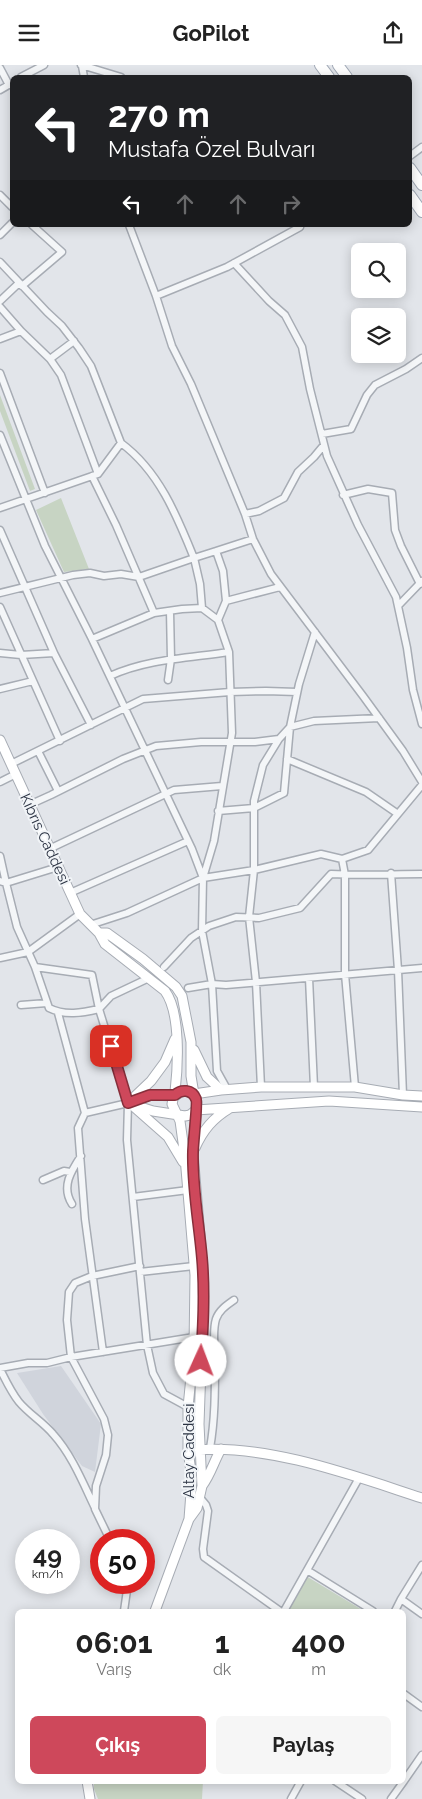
<!DOCTYPE html>
<html lang="tr">
<head>
<meta charset="utf-8">
<style>
  :root { --surface:#fff; --page:#f6f6f6; --text:#222; --muted:#767676; --accent:#ce485b }
  body { margin:0; font-family:Raleway,sans-serif; background:var(--page); color:var(--text); height:100vh; display:flex; flex-direction:column; font-size:19px; white-space:nowrap }
  * { box-sizing:border-box; margin:0 }
  p { font-size:16px; color:var(--muted) }
  .icon { flex:none; width:28px; height:28px; fill:none; stroke:currentColor; stroke-width:2; stroke-linecap:round; stroke-linejoin:round }
  .map { position:relative; flex:1; overflow:hidden }
  .side { position:absolute; left:15px; top:1544px; width:391px; height:175px; display:flex; flex-direction:column; background:var(--surface); border-radius:8px; box-shadow:0 2px 12px #0003 }
  .side>* { flex:none }
  .hud { position:absolute; left:10px; top:10px; width:402px; height:152px; border-radius:8px; box-shadow:0 2px 12px #0003; background:#202124; color:#fff; overflow:hidden }
  .buttons { position:absolute; left:351px; top:178px; display:grid; gap:10px }
  .buttons a { display:grid; place-items:center; width:55px; height:55px; border-radius:8px; background:var(--surface); box-shadow:0 2px 12px #0003; font-size:25px }
  .speed { position:absolute; left:15px; top:1464px; display:flex; gap:10px; font-size:25px; font-weight:700; text-align:center }
  .speed>* { display:grid; place-content:center; width:65px; height:65px; border-radius:50%; background:var(--surface); box-shadow:0 2px 12px #0003; line-height:1 }
  .speed small { font-size:12px; font-weight:400 }
  .speed .limit { border:8px solid #d22; background:#fff; color:#111 }
  .pin { position:absolute; display:grid; place-items:center; width:42px; height:42px; color:#fff; margin:-21px; border-radius:10px; box-shadow:0 2px 8px #0006 }
  .me { position:absolute; width:55px; margin:-28px; rotate:2deg; stroke-linejoin:round; filter:drop-shadow(0 0 4px #0008) }
  .turn { display:flex; align-items:center; gap:18px; height:105px; padding:0 15px; font-size:22px }
  .turn .icon { width:65px; height:65px; stroke-width:2.5 }
  .turn b { display:block; font-size:35px; line-height:42px }
  .lanes { display:flex; align-items:center; height:48px; padding:0 15px; background:#0003; justify-content:center; gap:25px; direction:ltr }
  .lanes .off { opacity:.35 }
  .eta { display:flex; justify-content:space-evenly; align-items:center; height:85px; text-align:center }
  .eta b { font-size:30px; font-weight:700; line-height:35px }
  .button { display:flex; gap:10px; margin-top:auto; padding:10px 15px }
  .button a { flex:1; height:58px; border-radius:8px; background:var(--accent); color:#fff; font-size:20px; font-weight:700; line-height:58px; text-align:center }
  .button a+a { background:var(--page); color:var(--text) }
  header { display:flex; justify-content:space-between; align-items:center; height:65px; padding:0 15px; background:var(--surface); font-size:22px; font-weight:700 }
  .map>svg:first-child { display:block }
  .built { fill:#d0d4dc }
  .green { fill:#c7d4c3 }
  .lines { fill:none; stroke-linecap:round; stroke-linejoin:round }
  .minor-casing { stroke:#a7acb4; stroke-width:9 }
  .secondary-casing { stroke:#a7acb4; stroke-width:11 }
  .primary-casing { stroke:#a1a9b6; stroke-width:12 }
  .minor { stroke:#f4f6f8; stroke-width:6 }
  .secondary { stroke:#fff; stroke-width:9 }
  .primary { stroke:#fff; stroke-width:10 }
  .route-casing { stroke:#862f3b; stroke-width:12 }
  .route { stroke:#ce485b; stroke-width:9 }
  .labels { text-anchor:middle; stroke-width:4; stroke-linejoin:round; paint-order:stroke }
  .street-label { font-size:15px; fill:#2a3242; stroke:#f1f4f7 }
</style>
</head>
<body>
<header><svg class="icon" aria-label="menu" viewBox="0 0 24 24"><path d="M4 6h16M4 12h16M4 18h16"/></svg>GoPilot<svg class="icon" aria-label="share" viewBox="0 0 24 24"><path d="M12 15V3M7 8l5-5 5 5M5 13v7h14v-7"/></svg></header>
<div class="map">
<svg width="422" height="1734" viewBox="0 0 422 1734">
  <rect width="100%" height="100%" fill="#e2e5ea"/>
  <path class="built" d="M61,1301L101,1359L95,1407L82,1401L43,1349L17,1308Z"/>
  <path class="green" d="M0,330L35,424L30,426L0,346Z
    M61,433L89,504L64,507L36,445Z
    M306,1511L364,1546H292L286,1543Z
    M94,1716H203L202,1734H98L94,1724Z"/>
  <g class="lines">
    <g class="minor-casing">
      <path id="minor" d="M81,0L121,12
        M82,1L84,12
        M0,3L9,20
        M21,12L44,0
        M0,25L12,18
        M410,91L422,82
        M0,130L12,142
        M129,160L156,231L172,281L191,319L245,449L259,446L284,433L298,407L314,392L324,380
        M0,170L12,158
        M0,197L47,247L62,261L79,283L91,301L121,378L98,409L0,443
        M234,198L269,236L285,250L302,282L310,324L327,391L358,460L396,532L407,583L413,625L422,659
        M22,221L62,187L32,160
        M156,231L227,202L300,162L298,160
        M0,236L19,218
        M0,242L21,266L0,274
        M21,266L50,294L74,276
        M50,294L61,310L98,409
        M0,308L45,428
        M322,369L351,364L367,330L375,320L406,304L422,293
        M0,370L45,481L92,574L154,548L182,544L202,543L218,555L226,536L280,522
        M92,411L116,460L154,548
        M343,430L368,424L392,428L395,465L401,481L420,519
        M245,449L253,474L271,509L363,631L403,686L422,717
        M0,465L54,588
        M216,486L253,474
        M0,528L73,510L90,508L104,511L121,509L139,512L194,493C177,451 159,406 121,378
        M398,541L422,516
        M0,542L60,676
        M202,543L200,519L194,493L216,486L223,506L226,536
        M315,567L299,619L290,662L314,656L379,653
        M92,574L192,784L203,813L214,776L232,668L229,587L218,555
        M0,588L21,590L54,588L91,660
        M110,611C147,594 189,593 229,587
        M168,615L171,594L170,546
        M0,624L33,616
        M38,686L58,726
        M287,694L366,727L398,749
        M11,699L143,634L230,627L266,626L297,627
        M0,717L16,709
        M29,740L51,730L123,694L156,681L201,677H255L279,674L290,662L284,728L254,743L218,746
        M49,784L174,725L222,721
        M0,791L6,818L58,802
        M342,794L368,785L422,720
        M391,808L398,905L403,1030
        M203,813L202,866L212,919L217,1006L227,1024
        M0,816L6,818L17,862L35,902L92,910L99,944L111,931L149,913
        M70,828L188,776
        M90,860L127,848L203,813L254,805L321,789L342,794L345,810V909L355,1022
        M0,893L28,887L80,849
        M35,902L49,943C65,951 82,948 99,944L128,1038L127,1075L147,1280L153,1308L164,1329L188,1342
        M164,902L191,873L209,861L236,852L259,853L300,843L331,809C362,811 392,809 422,809
        M309,913L314,1022
        M188,923L212,919L226,920L422,903
        M21,940L47,938
        M58,948L85,1048
        M261,1022L256,917L249,852L254,805V736L263,700L279,674
        M43,1115L64,1106L70,1107
        M133,1132L188,1125
        M72,1139C61,1122 71,1106 81,1091
        M140,1207L194,1201
        M103,1287L85,1154L78,1063L85,1048L128,1038
        M0,1303L28,1298H47L71,1292L194,1272
        M0,1304C6,1316 11,1327 19,1337C29,1349 43,1357 53,1369C72,1390 83,1418 95,1443
        M210,1383C215,1355 215,1326 215,1297C215,1284 212,1267 216,1254C219,1245 227,1240 234,1235
        M201,1434L206,1440L208,1446L203,1484L204,1492L280,1546
        M110,1475L95,1444L96,1421L106,1390L108,1370L104,1354L71,1292L67,1255L69,1227L75,1218L92,1211L140,1201
        M307,1505L373,1546
        M401,1534L422,1500
        M124,1546L127,1525L126,1518
        M284,1546L359,1413
        M395,1546L401,1534L422,1549
        M404,1629L422,1642
        M335,1716L362,1734
        M404,1716L422,1690
        M291,1734L301,1716
        M391,1734L404,1716"/>
    </g>
    <g class="secondary-casing">
      <path id="secondary" d="M0,675L80,849L99,868L105,879L165,926C181,948 178,1001 175,1027C174,1031 173,1034 172,1039L180,1056L185,1092L195,1210L194,1282L188,1342V1385L192,1414L189,1454
        M99,868H107L143,894L176,922L182,931L191,977V1011L194,1029L197,1037L193,1088L202,1195L203,1244L199,1359L202,1421L197,1443L189,1454L155,1546
        M194,985L207,1012L221,1025
        M130,1036L151,1016L165,997L175,974
        M128,1038L150,1030L175,1031L182,1026H186L194,1029L221,1025L261,1022H355L403,1030L422,1031
        M128,1038L153,1046L185,1051L190,1050L196,1045L329,1036L422,1042
        M134,1042L168,1072L183,1097
        M195,1083C203,1065 213,1053 230,1043
        M196,1385C269,1379 354,1411 422,1433
        M202,1421C211,1409 214,1396 221,1384
        M87,1716L90,1734"/>
    </g>
    <g class="primary-casing">
      <path id="primary" d="M320,0L329,12
        M338,0L347,12
        M410,103L422,120
        M410,130L422,147"/>
    </g>
    <use href="#minor" class="minor"/>
    <use href="#secondary" class="secondary"/>
    <use href="#primary" class="primary"/>
  </g>
  <g class="lines">
    <g class="route-casing">
      <path id="route" d="M111,981L128,1038L150,1030H175C181,1024 192,1024 196,1034C198,1038 193,1078 193,1087C192,1122 199,1158 202,1193C205,1227 203,1262 201,1296"/>
    </g>
    <use href="#route" class="route"/>
  </g>
  <g class="labels">
    <g class="street-label">
      <text transform="translate(45 774) rotate(65)" y="5">Kıbrıs Caddesi</text>
      <text transform="translate(189 1386) rotate(-90)" y="5">Altay Caddesi</text>
    </g>
  </g>
</svg>
<div class="buttons">
<a><svg class="icon" aria-label="search" viewBox="0 0 24 24"><circle cx="10" cy="10" r="6"/><path d="M15 15l6 6"/></svg></a>
<a><svg class="icon" aria-label="layers" viewBox="0 0 24 24"><path d="M12 4l9 5-9 5-9-5zM3 14l9 5 9-5"/></svg></a>
</div>
<div class="speed"><div>49<small>km/h</small></div><div class="limit">50</div></div>
<div class="pin" style="left:111px;top:981px;background:#d93025"><svg class="icon" aria-label="arrive" viewBox="0 0 24 24"><path d="M6 21V4h12l-3 4 3 4H6"/></svg></div>
<svg class="me" style="left:201px;top:1296px" viewBox="-20 -20 40 40"><circle r="19" fill="#fff"/><path d="M0-13L10 11 0 6-10 11z" fill="#ce485b"/></svg>
<div class="hud">
<div class="turn"><svg class="icon" aria-label="left" viewBox="0 0 24 24"><path d="M17 20v-9H6M10 6l-5 5 5 5"/></svg><div><b>270 m</b>Mustafa Özel Bulvarı</div></div>
<div class="lanes"><svg class="icon" aria-label="left" viewBox="0 0 24 24"><path d="M17 20v-9H6M10 6l-5 5 5 5"/></svg><svg class="icon off" aria-label="ahead" viewBox="0 0 24 24"><path d="M12 20V5M6 11l6-6 6 6"/></svg><svg class="icon off" aria-label="ahead" viewBox="0 0 24 24"><path d="M12 20V5M6 11l6-6 6 6"/></svg><svg class="icon off" aria-label="right" viewBox="0 0 24 24"><path d="M7 20v-9h11M14 6l5 5-5 5"/></svg></div>
</div>
<section class="side">
<div class="eta">
<div><b>06:01</b><p>Varış</p></div>
<div><b>1</b><p>dk</p></div>
<div><b>400</b><p>m</p></div>
</div>
<div class="button"><a>Çıkış</a><a>Paylaş</a></div>
</section>
</div>
</body>
</html>
